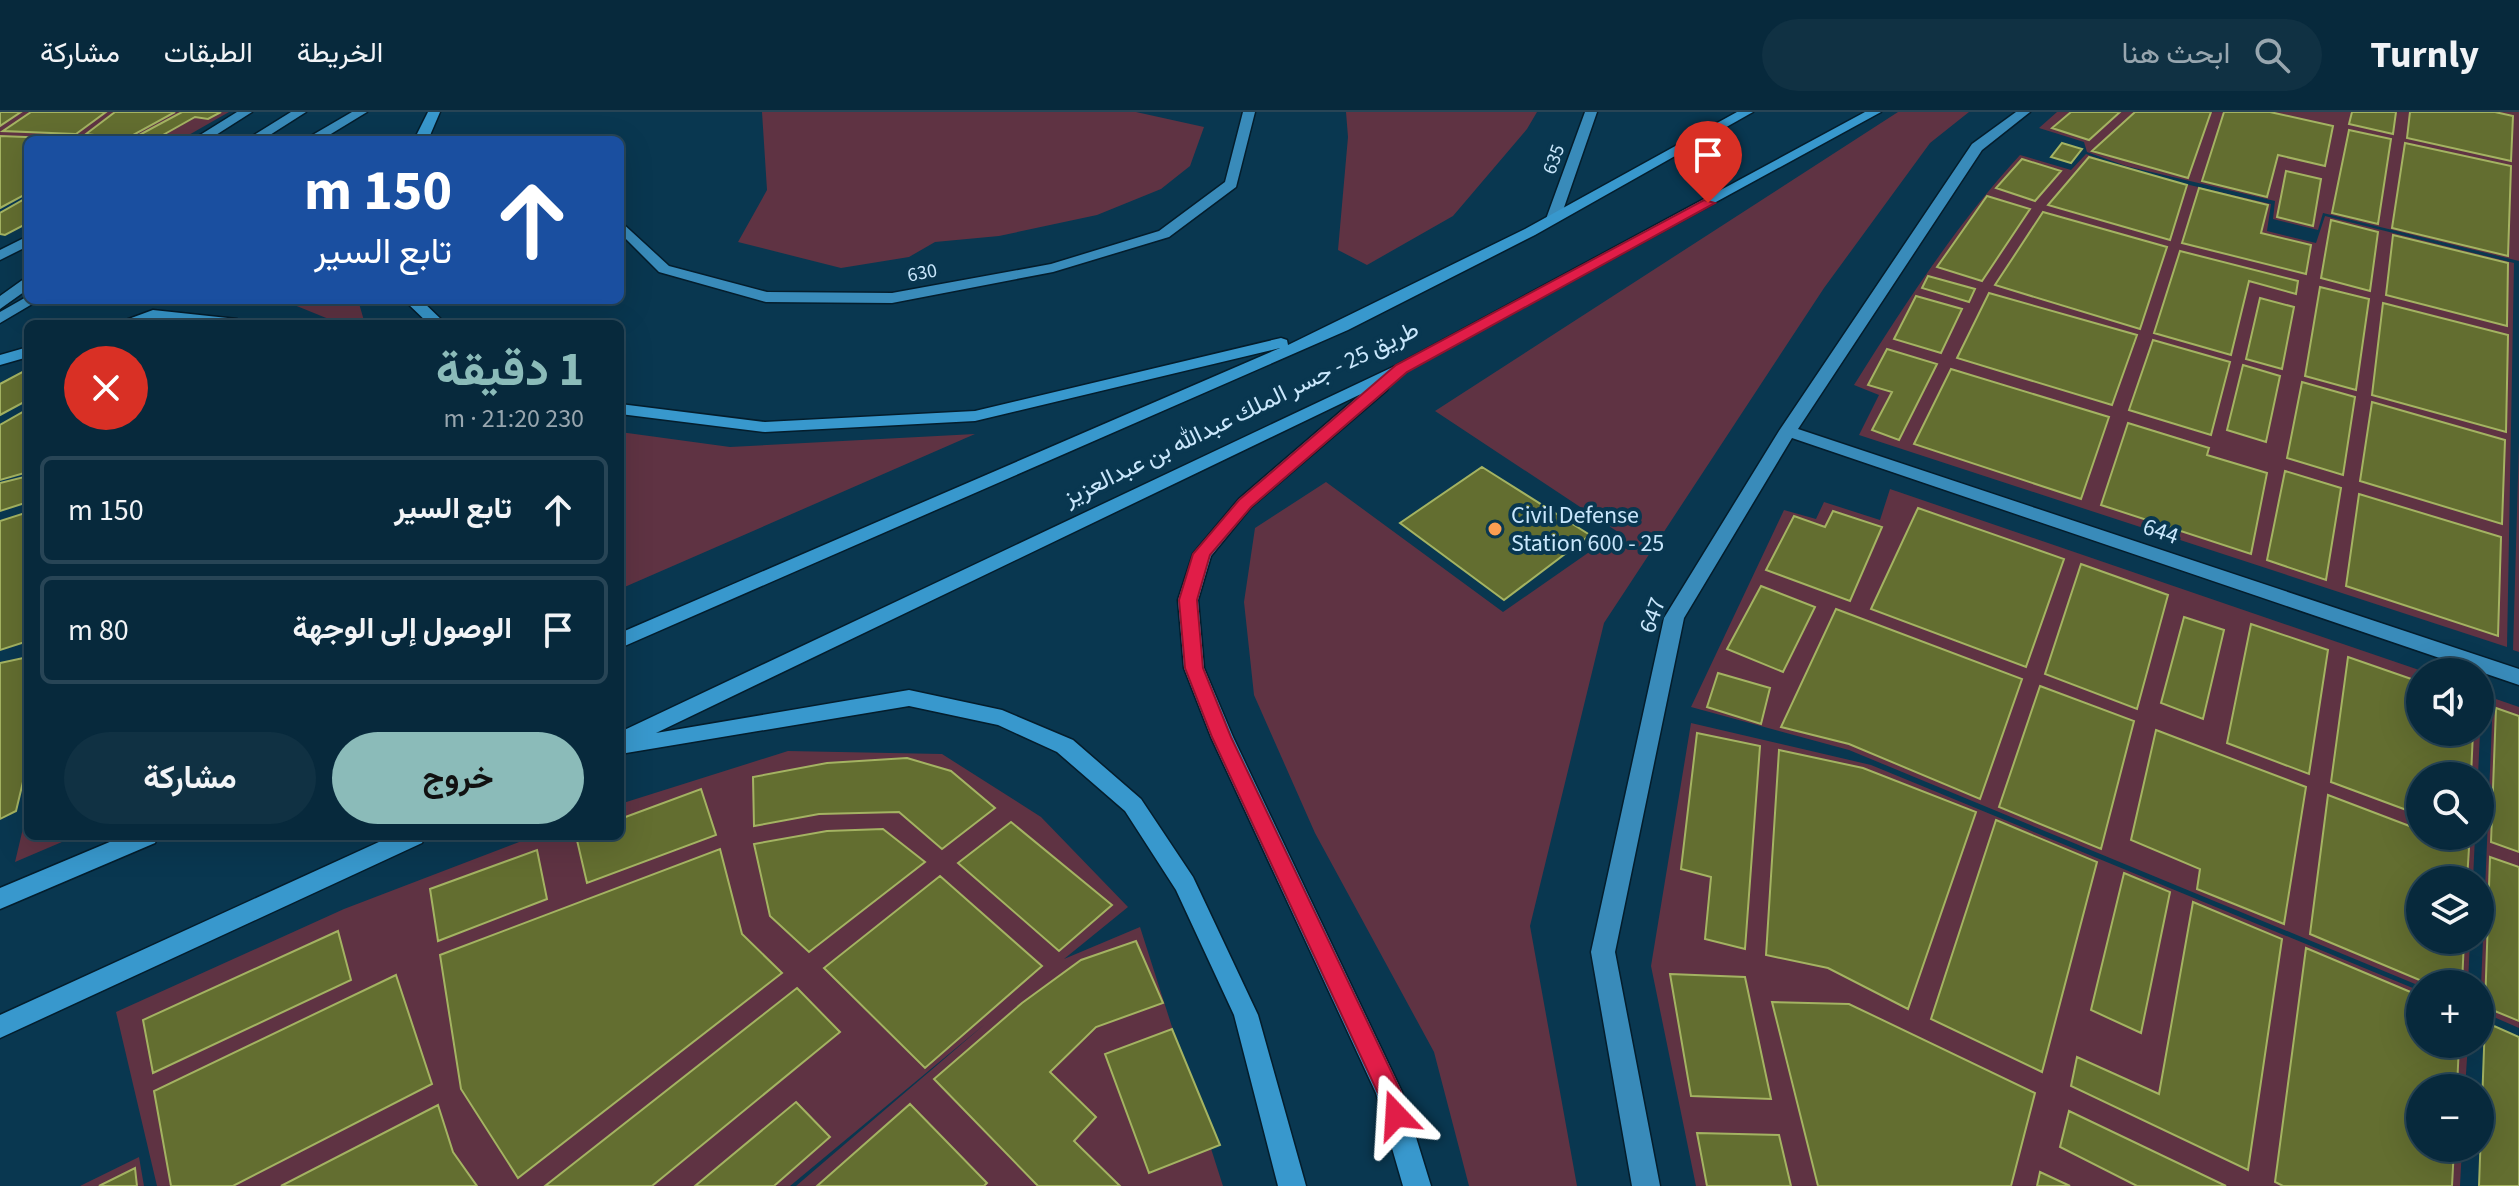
<!DOCTYPE html>
<html lang="ar">
<head>
<meta charset="utf-8">
<style>
  :root { --surface:#07293c; --page:#103143; --text:#f1f3f6; --muted:#98a6af; --line:#284556; --accent:#8bbbb9 }
  body { margin:0; font-family:"Source Sans 3",Vazirmatn,sans-serif; background:var(--page); color:var(--text); direction:rtl; height:100vh; display:flex; flex-direction:column; font-size:30px; white-space:nowrap }
  * { box-sizing:border-box; margin:0 }
  p { font-size:26px; color:var(--muted) }
  .icon { flex:none; width:44px; height:44px; fill:none; stroke:currentColor; stroke-width:2; stroke-linecap:round; stroke-linejoin:round }
  .map { position:relative; flex:1; overflow:hidden; direction:ltr }
  .details { position:absolute; left:24px; top:208px; width:600px; height:520px; display:flex; flex-direction:column; background:var(--surface); border-radius:12px; box-shadow:0 8px 32px #0002,0 0 0 2px var(--line); direction:rtl }
  .details>* { flex:none }
  .hud { position:absolute; left:24px; top:24px; width:600px; height:168px; border-radius:12px; box-shadow:0 8px 32px #0002,0 0 0 2px var(--line); direction:rtl; background:#1a4fa0; color:#fff; overflow:hidden }
  .tools { position:absolute; left:2406px; top:546px; display:grid; gap:16px }
  .tools a { display:grid; place-items:center; width:88px; height:88px; border-radius:50%; background:var(--surface); box-shadow:0 8px 32px #0002,0 0 0 2px var(--line); font-size:40px }
  .pin { position:absolute; display:grid; place-items:center; width:68px; height:68px; color:#fff; margin:-82px -34px; border-radius:50% 50% 50% 0; rotate:-45deg; box-shadow:0 0 8px #0007 }
  .pin .icon { rotate:45deg }
  .me { position:absolute; width:88px; margin:-44px; rotate:340deg; stroke-linejoin:round; filter:drop-shadow(0 0 6px #0008) }
  .turn { display:flex; align-items:center; gap:28px; height:168px; padding:0 40px; font-size:36px }
  .turn .icon { width:104px; height:104px; stroke-width:2.5 }
  .turn b { display:block; font-size:56px; line-height:68px }
  .round { display:grid; place-items:center; flex:none; width:84px; height:84px; border-radius:42px; background:var(--page) }
  .head { display:flex; align-items:center; justify-content:space-between; height:136px; padding:0 40px }
  h1 { font-size:48px; font-weight:700; line-height:60px; color:var(--accent) }
  .button { display:flex; gap:16px; margin-top:auto; padding:16px 40px }
  .button a { flex:1; height:92px; border-radius:48px; background:var(--accent); color:#111; font-size:32px; font-weight:700; line-height:92px; text-align:center }
  .button a+a { background:var(--page); color:var(--text) }
  ul { padding:0; list-style:none }
  li { display:flex; align-items:center; gap:24px; height:108px; margin:0 16px 12px; padding:0 24px; border:4px solid var(--line); border-radius:12px }
  li div { flex:1 }
  li b { display:block; font-size:30px }
  li em { font-style:normal }
  header { display:flex; align-items:center; gap:48px; box-sizing:border-box; height:112px; padding:0 40px; background:var(--surface); border-bottom:2px solid var(--line) }
  header strong { font-size:38px }
  nav { display:flex; gap:44px; margin-inline-start:auto; font-size:28px }
  .search { width:560px; height:72px; background:var(--page); display:flex; align-items:center; gap:20px; box-sizing:border-box; padding:0 28px; border-radius:44px; color:var(--muted); font-size:30px }
  .map>svg:first-child { display:block }
  .green { fill:#5f3343 }
  .building { fill:#636e30; stroke:#a4b362; stroke-width:2 }
  .lines { fill:none; stroke-linecap:round; stroke-linejoin:round }
  .minor-casing { stroke:#041d2c; stroke-width:3 }
  .major-casing { stroke:#041d2c; stroke-width:3 }
  .minor { fill:#398bba; fill-rule:evenodd }
  .major { fill:#3898cd; fill-rule:evenodd }
  .route { fill:#e11d48; stroke:#92132f; stroke-width:2 }
  .poi-dot { fill:#fb9e51; stroke:#093750; stroke-width:3 }
  .labels { text-anchor:middle; stroke-width:8; stroke-linejoin:round; paint-order:stroke }
  .far-street-label { font-size:20px; fill:#c9e7fc; stroke:#093750 }
  .street-label { font-size:24px; fill:#c9e7fc; stroke:#093750 }
  .poi-label { font-size:24px; fill:#c9e7fc; stroke:#093750; text-anchor:start }
</style>
</head>
<body>
<header>
<strong>Turnly</strong>
<div class="search"><svg class="icon" aria-label="search" viewBox="0 0 24 24"><circle cx="10" cy="10" r="6"/><path d="M15 15l6 6"/></svg>ابحث هنا</div>
<nav><a>الخريطة</a><a>الطبقات</a><a>مشاركة</a></nav>
</header>
<div class="map">
<svg width="2519" height="1074" viewBox="0 0 2519 1074">
  <rect width="100%" height="100%" fill="#093750"/>
  <path class="green" d="M0,0H229L180,28H28L0,67Z
    M762,0H1136L1204,15L1190,54L1161,77L1097,103L999,124L935,130L909,145L841,156L738,130L767,78Z
    M1346,0H1537L1527,17L1453,104L1367,153L1338,138L1348,25Z
    M1898,0H1969L1930,31L1824,176L1604,511L1530,814L1577,1074H1469L1434,940L1315,721L1254,583L1244,490L1255,416L1326,370L1503,500L1618,420L1435,299Z
    M2057,0H2519V149L2323,101L2318,118L2273,107L2275,89L2126,54L2087,40L2084,30L2039,16Z
    M2086,42L2134,60L2271,92L2267,119L2316,131L2325,104L2514,151L2507,535L1859,323L1879,283L1854,273C1905,192 1955,114 2020,43L2071,58Z
    M282,188H358L365,212H341Z
    M620,320L730,335L975,322L620,477Z
    M2519,330V540L2513,538Z
    M1890,377L2425,560H2420V620H2480L2478,664H2420V724H2475L2473,768H2420V828H2470L2468,872L2420,874L1849,638L1691,595L1784,398L1816,407L1824,390L1880,408Z
    M2493,586L2519,595V916L2480,899Z
    M1691,611L1871,653L2420,879V932H2468L2465,976H2420V1036H2462L2460,1074H1696L1651,854Z
    M788,639L942,642L1041,705L1128,795L1064,847L1140,815L1223,1074H796L985,912L790,1074H157L116,900L344,797L535,724H620V692Z
    M28,695V724H76L15,750Z
    M139,1045L144,1074H80Z"/>
  <path class="building" d="M0,0H21L0,14Z
    M31,0H106L76,22L3,19Z
    M115,0H175L126,27L86,22Z
    M182,0H221L208,7L195,5L154,28H130Z
    M2071,0H2120L2089,28L2052,16Z
    M2135,0H2211L2188,66L2092,39Z
    M2224,0H2270L2333,14L2325,54L2278,43L2267,85L2202,69Z
    M2352,0H2396L2393,22L2349,12Z
    M2410,0H2495L2513,4L2511,49L2407,26Z
    M2349,18L2391,27L2378,112L2332,101Z
    M0,24L77,27L80,28H28V81L0,96Z
    M2062,31L2082,37L2071,51L2051,45Z
    M2405,31L2511,54L2508,144L2392,116Z
    M2089,45L2187,73L2170,128L2048,93Z
    M2022,47L2061,59L2035,89L1996,76Z
    M2286,59L2321,67L2313,114L2277,105Z
    M2199,76L2268,93L2261,121L2311,133L2306,162L2182,131Z
    M1987,84L2030,97L1982,169L1937,155Z
    M28,85V111L5,123L0,122V101Z
    M2043,100L2167,135L2140,217L1995,173Z
    M2331,108L2378,120L2370,179L2321,166Z
    M2393,123L2508,151L2507,214L2386,183Z
    M2180,139L2298,169L2296,182L2249,169L2231,243L2154,221Z
    M1928,164L1975,177L1969,190L1922,176Z
    M2320,175L2369,187L2356,278L2305,264Z
    M1989,181L2137,223L2112,293L1957,246Z
    M1916,184L1962,197L1941,241L1894,227Z
    M2260,186L2294,195L2282,257L2246,247Z
    M2383,191L2508,223L2506,320L2372,283Z
    M2153,228L2230,250L2211,323L2129,298Z
    M1887,237L1937,252L1899,328L1872,318L1892,280L1868,273Z
    M2243,253L2280,264L2266,330L2227,318Z
    M1951,257L2109,305L2081,387L1914,332Z
    M26,258L28,288L0,303V272Z
    M2302,270L2355,285L2343,363L2287,346Z
    M2372,290L2505,328L2502,412L2360,369Z
    M28,297V360L0,368V313Z
    M2128,311L2209,336L2207,343L2267,361L2251,442L2101,393Z
    M1482,355L1590,423L1504,488L1400,411Z
    M2285,359L2341,376L2326,468L2267,448Z
    M28,364V390L0,399V371Z
    M2359,382L2501,425L2498,524L2346,474Z
    M1918,396L2064,447L2026,555L1871,497Z
    M1833,399L1882,415L1850,489L1766,458L1794,404L1825,415Z
    M28,400V529L0,538V409Z
    M2081,452L2168,483L2137,597L2045,562Z
    M1761,474L1815,495L1783,560L1727,537Z
    M1836,497L2022,567L1980,687L1849,632L1781,615Z
    M2184,505L2224,518L2203,607L2161,591Z
    M2251,512L2328,538L2309,662L2227,631Z
    M28,545V649L16,699L0,707V551Z
    M2348,545L2420,570V620H2473L2471,664H2420V703L2331,670Z
    M1718,561L1770,576L1761,612L1707,595Z
    M2040,574L2134,609L2101,737L1999,695Z
    M2496,596L2519,604V740L2491,730Z
    M2156,618L2306,675L2284,812L2197,777L2200,757L2131,728Z
    M1697,621L1760,634L1745,837L1705,827L1711,765L1681,757Z
    M1779,638L1863,656L1976,700L1908,897L1828,856L1766,843Z
    M907,646L951,659L995,696L942,737L899,700L819,702L754,714L753,665L827,651Z
    M701,677L716,723L587,771L576,724H620V707Z
    M2328,683L2420,718V724H2436L2469,736L2467,768H2420V828H2464L2462,872H2429L2310,822Z
    M1996,708L2097,750L2042,960L1931,907Z
    M1011,710L1112,793L1059,839L958,751Z
    M883,717L925,750L809,840L770,804L754,732L827,719Z
    M720,737L742,822L782,861L518,1066L461,977L440,843Z
    M537,738L547,787L438,829L430,777Z
    M2490,745L2519,755V909L2485,895Z
    M2124,761L2170,780L2141,921L2091,898Z
    M940,764L1042,854L925,956L824,856Z
    M2193,790L2282,827L2248,1058L2071,974L2077,945L2159,982Z
    M338,819L351,868L153,961L143,908Z
    M1136,829L1163,891L1096,915L1050,960L1096,1005L1074,1029L1120,1074H1038L934,967L1022,891L1081,848Z
    M2306,836L2420,884V932H2459L2457,976H2420V1036H2454L2452,1074H2283L2275,1070Z
    M1670,862L1745,865L1771,987L1691,984Z
    M396,863L432,972L233,1074H171L154,979Z
    M797,876L840,920L652,1074H545Z
    M1772,890L1849,892L2035,981L2011,1074H1818Z
    M2485,910L2519,925V1074H2479Z
    M1172,917L1220,1033L1149,1061L1105,942Z
    M796,990L830,1025L774,1074H695Z
    M910,992L987,1071L984,1074H817Z
    M438,993L453,1040L477,1074H281Z
    M2069,999L2226,1074H2137L2060,1035Z
    M1697,1021L1779,1023L1791,1074H1707Z
    M135,1056L137,1074H99Z
    M2040,1060L2070,1074H2037Z"/>
  <g class="lines">
    <g class="minor-casing">
      <path id="minor" d="M237,0H252L208,28H192Z
        M291,0H306L262,28H246Z
        M352,0H367L321,28H304Z
        M1243,0H1255L1236,75L1169,125L1053,160L892,191L766,190L659,160L620,121V109L669,154L767,180L892,181L1051,152L1159,119L1225,70Z
        M1585,0H1597L1560,107L1548,110L1546,107Z
        M2016,0H2030L1982,38L1798,317L2519,557V573L1792,326L1684,506L1615,840L1660,1074H1632L1591,840L1664,506L1779,319L1972,32Z
        M500,24L511,25L513,28H493Z
        M28,124V134L0,148V138Z
        M28,164V177L0,197V184Z
        M28,184V188H39L0,211V200Z"/>
    </g>
    <g class="major-casing">
      <path id="major" d="M428,0H440L428,28H414Z
        M1737,0H1753L1535,123L1348,218L620,536V521L1280,236L975,309L765,320L620,302V292L765,310L975,299L1281,226L1287,228L1288,233L1525,117Z
        M1865,0H1881L1386,270L1389,274L1387,278L1251,395L1211,444L1198,488L1204,556L1233,625L1402,980L1431,1074H1403L1376,981L1211,625L1184,556L1178,488L1193,442L1239,387L1361,282L656,621L909,578L1002,598L1073,628L1141,687L1193,765L1258,903L1306,1074H1278L1234,903L1176,778L1125,699L1057,640L998,613L909,594L620,642V620L1395,254Z
        M404,188H421L446,212H429Z
        M153,198L237,207L245,212L154,208L140,212H115Z
        M28,235V245L0,253V243Z
        M124,724H158L155,731L0,797V776Z
        M392,724H425L422,731L0,926V903Z"/>
    </g>
    <use href="#minor" class="minor"/>
    <use href="#major" class="major"/>
  </g>
  <path class="route" d="M1704,88L1715,91L1407,260L1251,395L1210,443L1197,488L1203,556L1231,625L1401,980L1408,1003L1405,1011L1396,1015L1388,1011L1378,981L1212,625L1185,556L1179,488L1193,442L1239,388L1396,253Z"/>
  <circle class="poi-dot" cx="1495" cy="417" r="8"/>
  <g class="labels">
    <g class="far-street-label">
      <text transform="translate(1553 47) rotate(-70)" y="7">635</text>
      <text transform="translate(922 160) rotate(-11)" y="7">630</text>
    </g>
    <g class="street-label">
      <text transform="translate(1241 301) rotate(-26)" y="8">طريق 25 - جسر الملك عبدالله بن عبدالعزيز</text>
      <text transform="translate(2161 419) rotate(19)" y="8">644</text>
      <text transform="translate(1652 503) rotate(-70)" y="8">647</text>
    </g>
    <g class="poi-label">
      <text x="1511" y="411">Civil Defense<tspan x="1511" dy="28">Station 600 - 25</tspan></text>
    </g>
  </g>
</svg>
<div class="tools">
<a><svg class="icon" aria-label="sound" viewBox="0 0 24 24"><path d="M4 9h4l5-4v14l-5-4H4zM17 9q2 3 0 6"/></svg></a>
<a><svg class="icon" aria-label="search" viewBox="0 0 24 24"><circle cx="10" cy="10" r="6"/><path d="M15 15l6 6"/></svg></a>
<a><svg class="icon" aria-label="layers" viewBox="0 0 24 24"><path d="M12 4l9 5-9 5-9-5zM3 14l9 5 9-5"/></svg></a>
<a>+</a>
<a>−</a>
</div>
<div class="pin" style="left:1708px;top:91px;background:#d93025"><svg class="icon" aria-label="arrive" viewBox="0 0 24 24"><path d="M6 21V4h12l-3 4 3 4H6"/></svg></div>
<svg class="me" style="left:1396px;top:1003px" viewBox="-20 -20 40 40"><path d="M0-17L14 15 0 8-14 15z" fill="#e11d48" stroke="#fff" stroke-width="4"/></svg>
<div class="hud">
<div class="turn"><svg class="icon" aria-label="ahead" viewBox="0 0 24 24"><path d="M12 20V5M6 11l6-6 6 6"/></svg><div><b>150 m</b>تابع السير</div></div>
</div>
<section class="details">
<div class="head"><div><h1>1 دقيقة</h1><p>230 m · 21:20</p></div><a class="round" style="background:#d93025;color:#fff"><svg class="icon" aria-label="close" viewBox="0 0 24 24"><path d="M6 6l12 12M18 6L6 18"/></svg></a></div>
<ul>
<li><svg class="icon" aria-label="ahead" viewBox="0 0 24 24"><path d="M12 20V5M6 11l6-6 6 6"/></svg><div><b>تابع السير</b></div><em>150 m</em></li>
<li><svg class="icon" aria-label="arrive" viewBox="0 0 24 24"><path d="M6 21V4h12l-3 4 3 4H6"/></svg><div><b>الوصول إلى الوجهة</b></div><em>80 m</em></li>
</ul>
<div class="button"><a>خروج</a><a>مشاركة</a></div>
</section>
</div>
</body>
</html>
